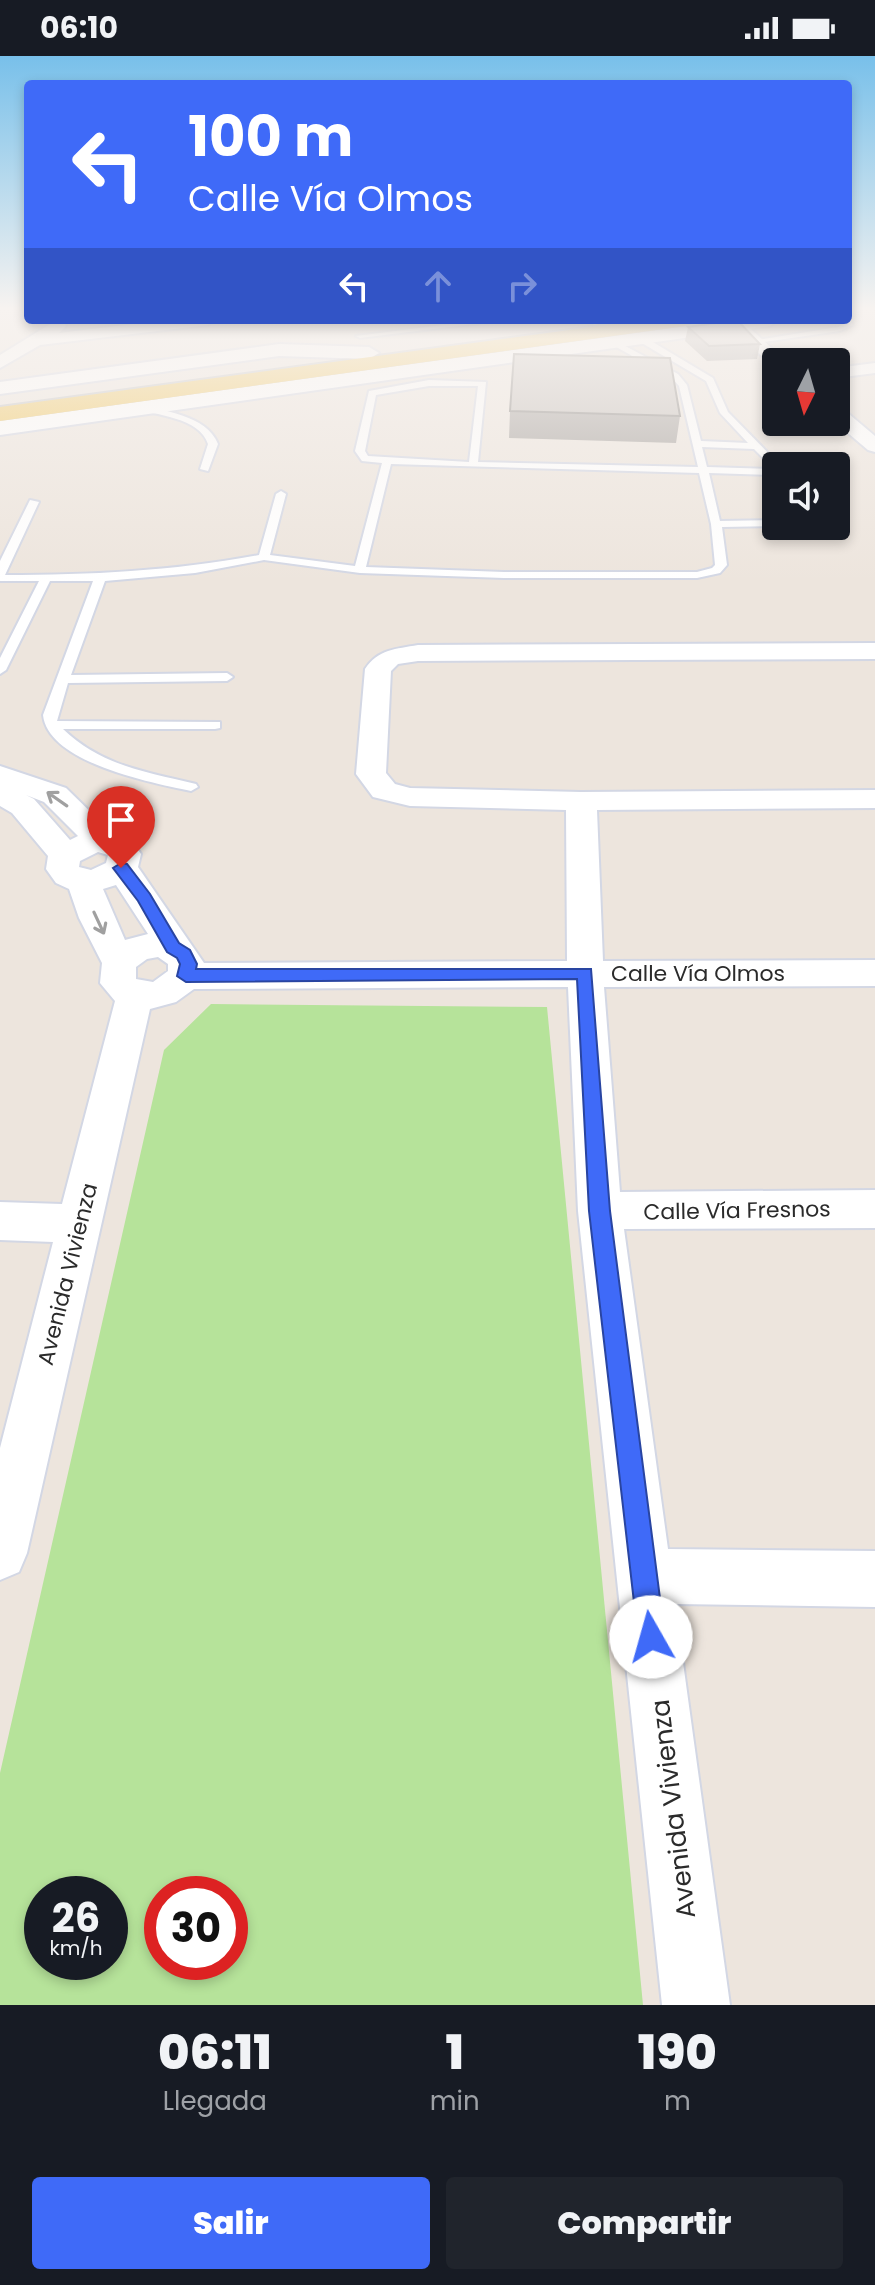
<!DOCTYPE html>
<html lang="es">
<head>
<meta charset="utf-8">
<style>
  :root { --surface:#171b24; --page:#20242c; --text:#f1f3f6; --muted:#9ea1a6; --accent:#3f6af8 }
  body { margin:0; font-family:Poppins,sans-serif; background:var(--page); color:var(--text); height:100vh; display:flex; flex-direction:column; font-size:30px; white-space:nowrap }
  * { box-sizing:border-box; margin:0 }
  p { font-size:26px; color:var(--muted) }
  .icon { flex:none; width:44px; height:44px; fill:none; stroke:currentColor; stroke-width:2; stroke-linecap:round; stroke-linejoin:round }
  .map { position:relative; height:1949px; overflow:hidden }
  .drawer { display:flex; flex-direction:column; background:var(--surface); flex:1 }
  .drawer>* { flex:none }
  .guide { position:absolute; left:24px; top:24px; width:828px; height:244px; border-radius:8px; box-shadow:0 4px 12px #0003; background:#3f6af8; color:#fff; overflow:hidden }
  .needle { width:52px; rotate:185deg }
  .buttons { position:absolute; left:762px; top:292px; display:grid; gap:16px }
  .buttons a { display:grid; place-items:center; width:88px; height:88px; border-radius:8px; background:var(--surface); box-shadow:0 4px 12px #0003; font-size:40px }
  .speed { position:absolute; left:24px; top:1820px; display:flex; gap:16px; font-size:40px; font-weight:700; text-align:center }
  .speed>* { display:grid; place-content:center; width:104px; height:104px; border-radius:50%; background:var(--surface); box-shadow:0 4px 12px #0003; line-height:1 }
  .speed small { font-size:20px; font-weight:400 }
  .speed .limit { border:12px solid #d22; background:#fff; color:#111 }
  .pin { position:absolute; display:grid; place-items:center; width:68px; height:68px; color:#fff; margin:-82px -34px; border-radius:50% 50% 50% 0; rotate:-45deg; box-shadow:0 0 8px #0007 }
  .pin .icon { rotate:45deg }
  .me { position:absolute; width:88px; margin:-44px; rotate:353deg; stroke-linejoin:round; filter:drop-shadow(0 0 6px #0008) }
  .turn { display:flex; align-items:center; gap:28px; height:168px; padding:0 32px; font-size:36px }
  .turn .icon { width:104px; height:104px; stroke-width:2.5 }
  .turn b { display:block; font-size:56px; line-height:68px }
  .lanes { display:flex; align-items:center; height:76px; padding:0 32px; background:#0003; justify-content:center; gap:40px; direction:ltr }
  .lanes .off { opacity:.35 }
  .eta { display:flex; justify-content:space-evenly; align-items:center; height:136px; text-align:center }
  .eta b { font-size:48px; font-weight:800; line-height:56px }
  .primary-button { display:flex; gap:16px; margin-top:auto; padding:16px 32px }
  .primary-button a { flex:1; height:92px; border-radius:8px; background:var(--accent); color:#fff; font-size:32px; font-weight:800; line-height:92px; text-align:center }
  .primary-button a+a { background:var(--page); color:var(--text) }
  .status { display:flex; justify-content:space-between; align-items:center; height:56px; padding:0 40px; background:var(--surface); direction:ltr }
  .status svg { height:22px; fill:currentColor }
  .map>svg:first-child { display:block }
  .green { fill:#b6e39a; fill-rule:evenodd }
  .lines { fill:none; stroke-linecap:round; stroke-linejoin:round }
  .service-casing { stroke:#d3d7e4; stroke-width:4 }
  .minor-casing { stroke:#d3d7e4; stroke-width:4 }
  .tertiary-casing { stroke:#d3d7e4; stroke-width:4 }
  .primary-casing { stroke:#c4c4c4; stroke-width:4 }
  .service { fill:#fff; fill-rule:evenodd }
  .minor { fill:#fff; fill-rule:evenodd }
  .tertiary { fill:#fff; fill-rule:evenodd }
  .primary { fill:#f0c75f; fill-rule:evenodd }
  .wall { fill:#a9a4a0 }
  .building { fill:#c5bfba; stroke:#8a8682; stroke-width:2 }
  .oneway { stroke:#a0a0a0 }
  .route { fill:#3f6af8; stroke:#2945a1; stroke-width:2 }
  .labels { text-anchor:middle; stroke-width:6; stroke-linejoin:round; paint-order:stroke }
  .street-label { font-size:22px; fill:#2b2b2b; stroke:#fff }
  .near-street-label { font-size:26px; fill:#2b2b2b; stroke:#fff }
</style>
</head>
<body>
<div class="status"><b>06:10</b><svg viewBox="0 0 49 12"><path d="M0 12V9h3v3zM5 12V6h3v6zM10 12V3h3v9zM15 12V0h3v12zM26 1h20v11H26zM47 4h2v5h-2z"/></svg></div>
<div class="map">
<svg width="875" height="1949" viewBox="0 0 875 1949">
  <rect width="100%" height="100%" fill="#ede5dd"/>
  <path class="green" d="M211,948L547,951L643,1949H0V1717L164,994ZM42,1838H110V1906H42ZM162,1838H230V1906H162Z"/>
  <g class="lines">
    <g class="service-casing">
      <path id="service" d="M848,263L853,269L840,275L756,287L752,285L838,271L844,268L841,264Z
        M482,264H506L360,282L356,280Z
        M589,264H598L601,267L594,269Z
        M635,279H641L713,322L728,356L781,410L773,412L754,393L702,391L707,411L776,413V419L709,417L720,465L776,464V470L722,471L727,509L720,517L697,522H504L360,517L264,504L195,517L105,525L71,619L227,617L233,621L227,625L68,627L57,665L220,666V672L215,673H63C101,710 147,716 196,728L198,731L191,735C153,727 48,707 43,659L93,525H50L6,614L0,618V602L39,525H0V505L30,444L39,446L5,519C91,519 174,515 259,499L276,438L281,435L286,438L270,499L355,510L382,407L362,405L355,395L369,335L429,324L486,326L478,406L698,411L679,330L672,322L609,287L612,283L678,318L687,329L701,385L748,387L720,357L706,325L635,283ZM429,330H478L469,406L368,400L365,395L376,339ZM391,408L699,417L711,468L715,509L712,512L697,516H504L366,511Z
        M135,348C161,354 207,359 218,388L208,415L200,413L208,388C200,362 155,358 132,353Z"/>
    </g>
    <g class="minor-casing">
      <path id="minor" d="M167,264H216L208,269L40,289L0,312V299L52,267H64L66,270L59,277Z
        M724,264H741L787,306H776V311L772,310Z
        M875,307V317L836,322V312Z
        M836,351L843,353L875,380V396L868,394L835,366Z
        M875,587V603L418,605L398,608L391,615L386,717L395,728L410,732L581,736L875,734V752L597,754L603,905L875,904V930L604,931L620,1136L875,1134V1172L624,1173L668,1493L875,1495V1551L675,1548L730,1949H662L578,1155L568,931L194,933L176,946L150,953L27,1497L19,1516L0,1524V1392L53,1186L0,1184V1146L62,1148L115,945L100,927L102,907L79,862L69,833L56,827L46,813L48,800L12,757L0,750V710L66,732L113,778L133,787L141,798L138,811L204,907L567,905L566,754L410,750L373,741L356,718L365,613C378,593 396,593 418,589ZM26,739L44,746L78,780L70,784L34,743ZM98,796L108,799L106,807L91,814L79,811L80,805ZM116,829L148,878L125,884L103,833ZM158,901L168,908V915L153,926L136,923V911L147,903Z"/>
    </g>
    <g class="tertiary-casing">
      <path id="tertiary" d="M848,253H863L848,259Z
        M730,264H779L770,270L0,379V365Z
        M279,288L369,291L379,297L369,303L279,300L0,338V326Z"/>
    </g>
    <g class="primary-casing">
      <path id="primary" d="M644,264H694L685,270L0,365V351Z"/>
    </g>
    <use href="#service" class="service"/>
    <use href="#minor" class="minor"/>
    <use href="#tertiary" class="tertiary"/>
    <use href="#primary" class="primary"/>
  </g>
  <path class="wall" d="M688,271L760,288L757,303L707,305L685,285Z
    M510,355L680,360L676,387L509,382Z"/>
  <path class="building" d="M737,264L760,288L709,290L688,271Z
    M514,298L670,302L680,360L510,355Z"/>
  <defs><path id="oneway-shaft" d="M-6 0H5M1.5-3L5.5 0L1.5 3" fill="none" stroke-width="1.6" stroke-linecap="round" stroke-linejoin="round" transform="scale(2)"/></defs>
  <g class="oneway">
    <use href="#oneway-shaft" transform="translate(57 743) rotate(-145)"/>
    <use href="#oneway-shaft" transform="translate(99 867) rotate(65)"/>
  </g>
  <linearGradient id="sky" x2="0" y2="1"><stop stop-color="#78c0ea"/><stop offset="0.48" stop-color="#f7f3f0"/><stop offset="1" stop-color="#f7f3f0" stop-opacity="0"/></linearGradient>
  <rect width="875" height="526" fill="url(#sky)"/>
  <path class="route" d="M121,807L127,808L150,838L179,887L190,894L197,908L196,913H591L610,1155L665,1581L661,1591L651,1595L642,1591L638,1581L589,1155L577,923L186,926L177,920L180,908L177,902L167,896L138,845L113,812Z"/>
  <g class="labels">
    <g class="street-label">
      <text x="698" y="925">Calle Vía Olmos</text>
      <text transform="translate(737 1154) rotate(-1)" y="8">Calle Vía Fresnos</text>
      <text transform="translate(67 1218) rotate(-76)" y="8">Avenida Vivienza</text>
    </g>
    <g class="near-street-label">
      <text transform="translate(673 1753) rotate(-97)" y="9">Avenida Vivienza</text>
    </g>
  </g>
</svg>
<div class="buttons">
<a><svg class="needle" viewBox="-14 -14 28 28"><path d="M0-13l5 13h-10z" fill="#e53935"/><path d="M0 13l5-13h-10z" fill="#9ea1a6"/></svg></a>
<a><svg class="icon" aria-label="sound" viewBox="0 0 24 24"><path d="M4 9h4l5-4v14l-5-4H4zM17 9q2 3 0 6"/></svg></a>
</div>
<div class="speed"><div>26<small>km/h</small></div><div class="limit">30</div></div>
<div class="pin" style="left:121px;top:812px;background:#d93025"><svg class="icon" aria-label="arrive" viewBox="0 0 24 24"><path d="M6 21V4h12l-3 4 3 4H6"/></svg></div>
<svg class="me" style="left:651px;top:1581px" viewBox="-20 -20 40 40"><circle r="19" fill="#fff"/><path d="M0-13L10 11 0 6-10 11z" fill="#3f6af8"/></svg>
<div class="guide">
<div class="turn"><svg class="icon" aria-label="left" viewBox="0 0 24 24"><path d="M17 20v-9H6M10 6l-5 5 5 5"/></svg><div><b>100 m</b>Calle Vía Olmos</div></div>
<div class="lanes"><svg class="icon" aria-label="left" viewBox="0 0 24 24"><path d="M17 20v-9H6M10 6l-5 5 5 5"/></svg><svg class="icon off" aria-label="ahead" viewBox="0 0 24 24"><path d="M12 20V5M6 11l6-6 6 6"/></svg><svg class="icon off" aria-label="right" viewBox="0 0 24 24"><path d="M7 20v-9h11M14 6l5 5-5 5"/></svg></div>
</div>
</div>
<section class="drawer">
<div class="eta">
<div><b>06:11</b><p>Llegada</p></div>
<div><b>1</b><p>min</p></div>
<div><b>190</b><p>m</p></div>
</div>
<div class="primary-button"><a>Salir</a><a>Compartir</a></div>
</section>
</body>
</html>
